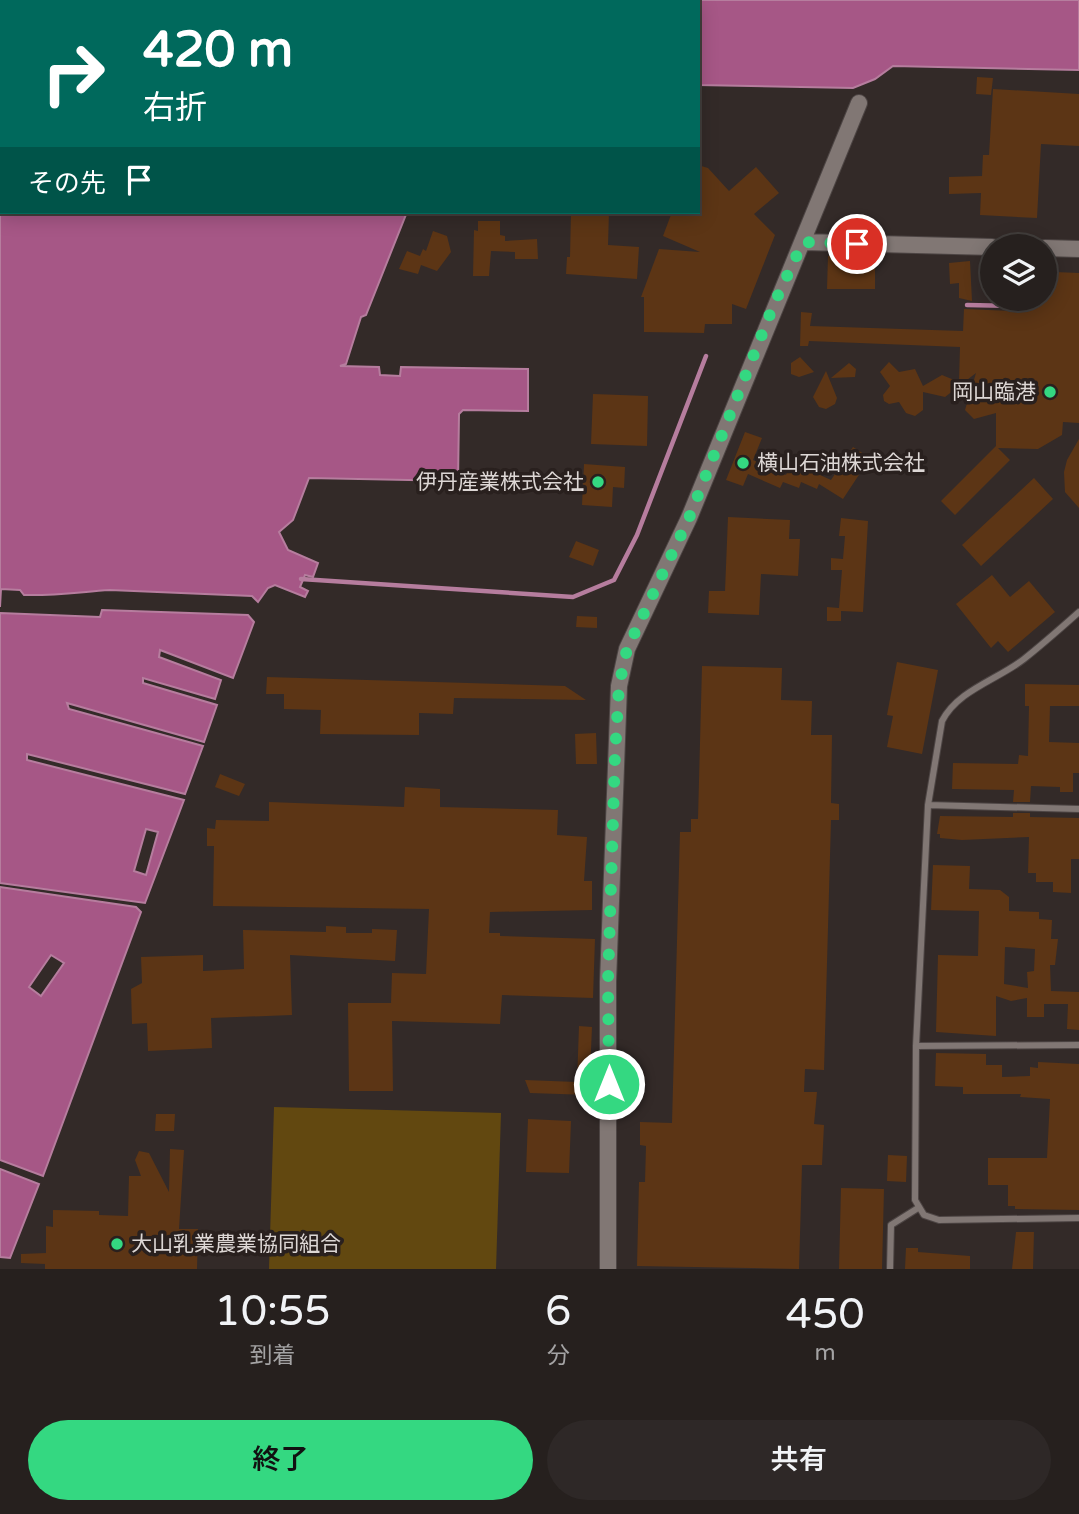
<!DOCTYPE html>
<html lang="ja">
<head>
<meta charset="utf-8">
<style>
  :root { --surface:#26201e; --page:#2e2827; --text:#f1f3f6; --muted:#a4a3a4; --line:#423e3c; --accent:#34d881 }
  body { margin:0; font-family:"Varela Round","Noto Sans JP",sans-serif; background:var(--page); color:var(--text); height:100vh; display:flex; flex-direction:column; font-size:26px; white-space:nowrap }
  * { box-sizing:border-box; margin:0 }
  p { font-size:23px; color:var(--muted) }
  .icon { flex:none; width:38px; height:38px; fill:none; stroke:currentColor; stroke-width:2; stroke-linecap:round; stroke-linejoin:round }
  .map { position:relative; height:1269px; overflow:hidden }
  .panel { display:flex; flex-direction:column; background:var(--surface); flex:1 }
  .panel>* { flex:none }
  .banner { position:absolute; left:0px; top:0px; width:700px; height:214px; box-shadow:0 4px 18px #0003,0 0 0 2px var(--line); background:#00695c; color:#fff; overflow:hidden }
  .controls { position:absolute; left:980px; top:234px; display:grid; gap:14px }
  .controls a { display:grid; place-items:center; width:77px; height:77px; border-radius:50%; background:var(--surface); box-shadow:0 4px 18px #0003,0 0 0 2px var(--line); font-size:35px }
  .pin { position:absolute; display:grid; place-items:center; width:60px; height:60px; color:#fff; margin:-30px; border:4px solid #fff; border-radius:50%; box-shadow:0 2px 7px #0007 }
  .me { position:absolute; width:77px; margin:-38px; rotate:0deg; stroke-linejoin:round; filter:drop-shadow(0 0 5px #0008) }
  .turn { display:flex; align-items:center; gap:24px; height:147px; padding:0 28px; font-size:32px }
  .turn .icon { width:91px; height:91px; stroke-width:2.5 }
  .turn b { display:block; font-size:49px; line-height:60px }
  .then { display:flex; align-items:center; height:66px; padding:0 28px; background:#0003; gap:14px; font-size:26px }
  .eta { display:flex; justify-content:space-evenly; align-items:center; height:119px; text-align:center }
  .eta b { font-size:42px; font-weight:600; line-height:49px }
  .button { display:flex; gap:14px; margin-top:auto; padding:14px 28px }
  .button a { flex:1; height:80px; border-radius:42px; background:var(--accent); color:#111; font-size:28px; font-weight:600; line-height:80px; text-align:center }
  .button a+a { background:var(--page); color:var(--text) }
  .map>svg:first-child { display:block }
  .green { fill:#624810 }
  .water { fill:#a65786; stroke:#b67d9e; stroke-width:2; fill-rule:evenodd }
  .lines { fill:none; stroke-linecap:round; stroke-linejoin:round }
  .stream { stroke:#b67d9e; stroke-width:4.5 }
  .building { fill:#5c3515; fill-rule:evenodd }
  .service-casing { stroke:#4d4544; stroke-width:8 }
  .tertiary-casing { stroke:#4d4544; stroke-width:18 }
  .service { stroke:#817774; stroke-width:6 }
  .tertiary { stroke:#817774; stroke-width:16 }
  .route { stroke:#34d881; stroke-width:12; stroke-dasharray:0 21.6 }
  .poi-dot { fill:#34d881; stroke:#29201e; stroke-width:2.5 }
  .labels { text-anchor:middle; stroke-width:7; stroke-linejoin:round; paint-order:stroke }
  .poi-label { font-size:21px; fill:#ddd7d5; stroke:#29201e; text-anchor:end }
</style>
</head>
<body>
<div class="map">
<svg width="1079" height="1269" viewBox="0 0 1079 1269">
  <rect width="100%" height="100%" fill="#332a28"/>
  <path class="green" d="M274,1107L501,1113L496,1269H269Z"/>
  <path class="water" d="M0,0H487L2,2V212H407L366,315L361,317L346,364L340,366L379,367L380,375L400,376L401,367L528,369V411L463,410L459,414L458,481L309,478L293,520L279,532L288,550L318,563L313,577L305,575L300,587L308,591L305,597L275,585L268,588L258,602L252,596L110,590C80,592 54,596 24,595L20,590L1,589L0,607Z
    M523,0H1079V70L893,66L875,79L853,88L698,85V2Z
    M102,610L248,615L254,622L233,678L160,650L159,657L221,680L215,699L143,678V683L217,705L204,742L67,703L69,709L203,746L185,794L27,754V760L184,800L145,903L0,883V613L100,617ZM146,829L158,832L146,875L134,871Z
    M0,887L136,907L141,912L43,1176L0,1160ZM51,955L64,963L41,996L29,987Z
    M0,1169L39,1184L10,1258L0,1257Z"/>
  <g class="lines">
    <path class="stream" d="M967,305L1015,306
      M301,579L573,597L614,580L637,535L706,356"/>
  </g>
  <path class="building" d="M977,77L993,78L991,95L976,94Z
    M993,89L1079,94V146L1041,144L1037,218L980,215L981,193L949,194V177L982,176L983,155H989Z
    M698,165L708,168L729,191L756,167L779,193L754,214L775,235L746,309L732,304V324H705L704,333L644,332V297H641L659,249L700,252L663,236L672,212H698Z
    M571,212H609L608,245L639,247L637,279L566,274L567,257H570Z
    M478,221H500V235L505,236V241L537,239L538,259H515V252L491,251L489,276H473L474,230L478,231Z
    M433,231L447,236L451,252L437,271L421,265L418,274L399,269L407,251L420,256L423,249L426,251Z
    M828,256H875V289H827Z
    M970,261L972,301L959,298V283L950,284L949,263Z
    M1055,272L1079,273V423L1063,422L1062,435L1038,449L998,448L1010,460L955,515L941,501L996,446V413L974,419L965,410L976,373L945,397L923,392V410L915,416L906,413L899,402L889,404L884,401L883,395L890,386L880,372L889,362L899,372L915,369L923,386L942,375L959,382L960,347L809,341L808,346H800L801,312L812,313L810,326L963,331L964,309L1012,311V299H1045V284H1055Z
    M800,357L814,372L799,377L791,374V363Z
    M849,363L856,369L855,377L831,378Z
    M826,371L837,398L835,404L826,409L819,407L813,397Z
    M593,394L648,396L647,446L591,444Z
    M745,432L762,438L753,460L786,475L789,468L804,475L807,469L831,480L853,447L870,458L843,499L819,484L817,489L801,482L799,488L783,482L780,488L748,474L743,486L726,480Z
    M1079,439V508L1065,492L1064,472L1067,460Z
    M584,464L625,467L624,488L613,487L612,507L582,505Z
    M1034,478L1053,499L981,566L962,545Z
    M728,517L790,520L789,539H800L798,576L761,574L759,615L708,613L709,591H725Z
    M841,518L868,521L863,612L841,611V621H827V607L839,608L842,570H831V558L843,559L845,536H839Z
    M576,541L599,550L593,566L569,557Z
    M992,575L1010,597L1029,581L1055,612L1008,652L998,641L991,648L956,604Z
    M577,616L597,617V628L576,627Z
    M897,662L938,670L922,754L887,747L893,716L887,715Z
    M702,666L782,668L781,700L812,701L811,735H832L831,803L839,804V820H831L824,1070L805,1069L804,1092H817L814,1124L824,1125L822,1165H802L799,1269L637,1266L639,1182H645L646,1146L640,1145V1122L672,1123L680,832H691V819H698Z
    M267,677L565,686L586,700L454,698L453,714L419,713V735L320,734L321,710L284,709V694H266Z
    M1025,684L1079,685V706H1050L1049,742L1079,743V773H1073V792H1060V787L1031,786L1030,802H1013L1014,790L952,789L953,763L1018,764L1019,755L1028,756L1029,706H1025Z
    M596,733L597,764H576L575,734Z
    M220,774L245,784L239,796L215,787Z
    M405,787L440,789V807L558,810L557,835L587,837L584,881H592V910L490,912L489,933H500V936L595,939L593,998L502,995L500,1024L392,1021L393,1091H349L348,1003H391L392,973L426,974L429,909L213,906L214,846H207V828L215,829L216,820L269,821V802L404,807Z
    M1013,813H1030V817L1079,818V859H1071V893L1053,892V882H1036V873H1028L1029,837L962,840L940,838V834H937L940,816L1013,817Z
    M933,865L970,866L969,889L1000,890L1009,897V911L1039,912V919L1052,920L1051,939H1058L1055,965H1050L1051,991L1079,992V1030L1067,1029L1068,1004H1044V1017H1027V998L1011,1001L996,996V1036L936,1032L938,955L978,956L979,911L931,910ZM1005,947L1035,949L1034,971L1027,972L1028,988L1004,984Z
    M326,926L346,927V933H372V929L397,930L395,961L290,955L292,1015L211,1018L212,1048L148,1051L147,1023L132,1024L131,989L142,983L141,957L203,955V971L244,969L243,930L326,932Z
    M579,1026L592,1027L589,1095L530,1093L525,1080L577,1082Z
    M936,1053L986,1054V1065H1002V1077L1030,1076V1067L1038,1068V1062L1079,1064V1210L1015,1209V1206H1008V1185H988V1158H1047L1050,1099L1020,1097L1021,1094H963V1087L935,1086Z
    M156,1114H175L174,1131H155Z
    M528,1119L571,1121L569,1173L526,1172Z
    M170,1149L184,1150L179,1229H198L197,1269H45V1264L21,1263V1254L46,1253V1226L53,1227V1210L99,1211V1215L128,1216L129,1176H141L135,1160L139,1151L149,1153L169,1192Z
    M888,1155L907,1156L906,1182L887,1181Z
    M841,1188L884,1189L882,1269H839Z
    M1016,1232H1034L1033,1269H1012Z
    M906,1248H918V1252L970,1256V1269H905Z"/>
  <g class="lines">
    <g class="service-casing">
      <path id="service" d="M928,805L942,721C958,690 997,680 1024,659C1043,644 1061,628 1079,612
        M1079,809L928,805L916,1046L915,1200L924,1215L939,1220L1079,1218
        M916,1046L1079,1045
        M890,1269L891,1225L918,1208"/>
    </g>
    <g class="tertiary-casing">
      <path id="tertiary" d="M803,242L992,247
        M1045,248L1079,249
        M608,1269V982L619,686L627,649L689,518L859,103"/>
    </g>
    <use href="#service" class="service"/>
    <use href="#tertiary" class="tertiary"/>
  </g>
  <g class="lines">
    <path class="route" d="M609,1084L608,982L615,755L619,686L627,649L689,518L774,304L803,242L857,244"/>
  </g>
  <g class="poi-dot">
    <circle cx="1050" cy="392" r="7"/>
    <circle cx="743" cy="463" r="7"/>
    <circle cx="598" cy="482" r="7"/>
    <circle cx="117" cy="1244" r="7"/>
  </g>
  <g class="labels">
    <g class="poi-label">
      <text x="1036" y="399">岡山臨港</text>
      <text x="757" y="470" text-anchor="start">横山石油株式会社</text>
      <text x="584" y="489">伊丹産業株式会社</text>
      <text x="131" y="1251" text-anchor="start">大山乳業農業協同組合</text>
    </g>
  </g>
</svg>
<div class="controls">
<a><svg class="icon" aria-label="layers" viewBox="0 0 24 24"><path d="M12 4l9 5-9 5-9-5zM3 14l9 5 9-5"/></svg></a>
</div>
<div class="pin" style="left:857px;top:244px;background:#d93025"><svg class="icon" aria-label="arrive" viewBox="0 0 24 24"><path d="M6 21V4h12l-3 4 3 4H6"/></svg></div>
<svg class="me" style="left:609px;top:1084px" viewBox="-20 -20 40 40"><circle r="17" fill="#34d881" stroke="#fff" stroke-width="3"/><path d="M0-11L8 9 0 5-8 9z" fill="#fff"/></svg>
<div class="banner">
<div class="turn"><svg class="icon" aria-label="right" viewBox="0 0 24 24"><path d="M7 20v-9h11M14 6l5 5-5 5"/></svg><div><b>420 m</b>右折</div></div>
<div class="then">その先<svg class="icon" aria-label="arrive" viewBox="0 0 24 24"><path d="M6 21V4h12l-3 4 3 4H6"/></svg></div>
</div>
</div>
<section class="panel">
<div class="eta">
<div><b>10:55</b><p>到着</p></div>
<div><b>6</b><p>分</p></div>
<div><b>450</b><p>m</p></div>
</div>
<div class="button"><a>終了</a><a>共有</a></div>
</section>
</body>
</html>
